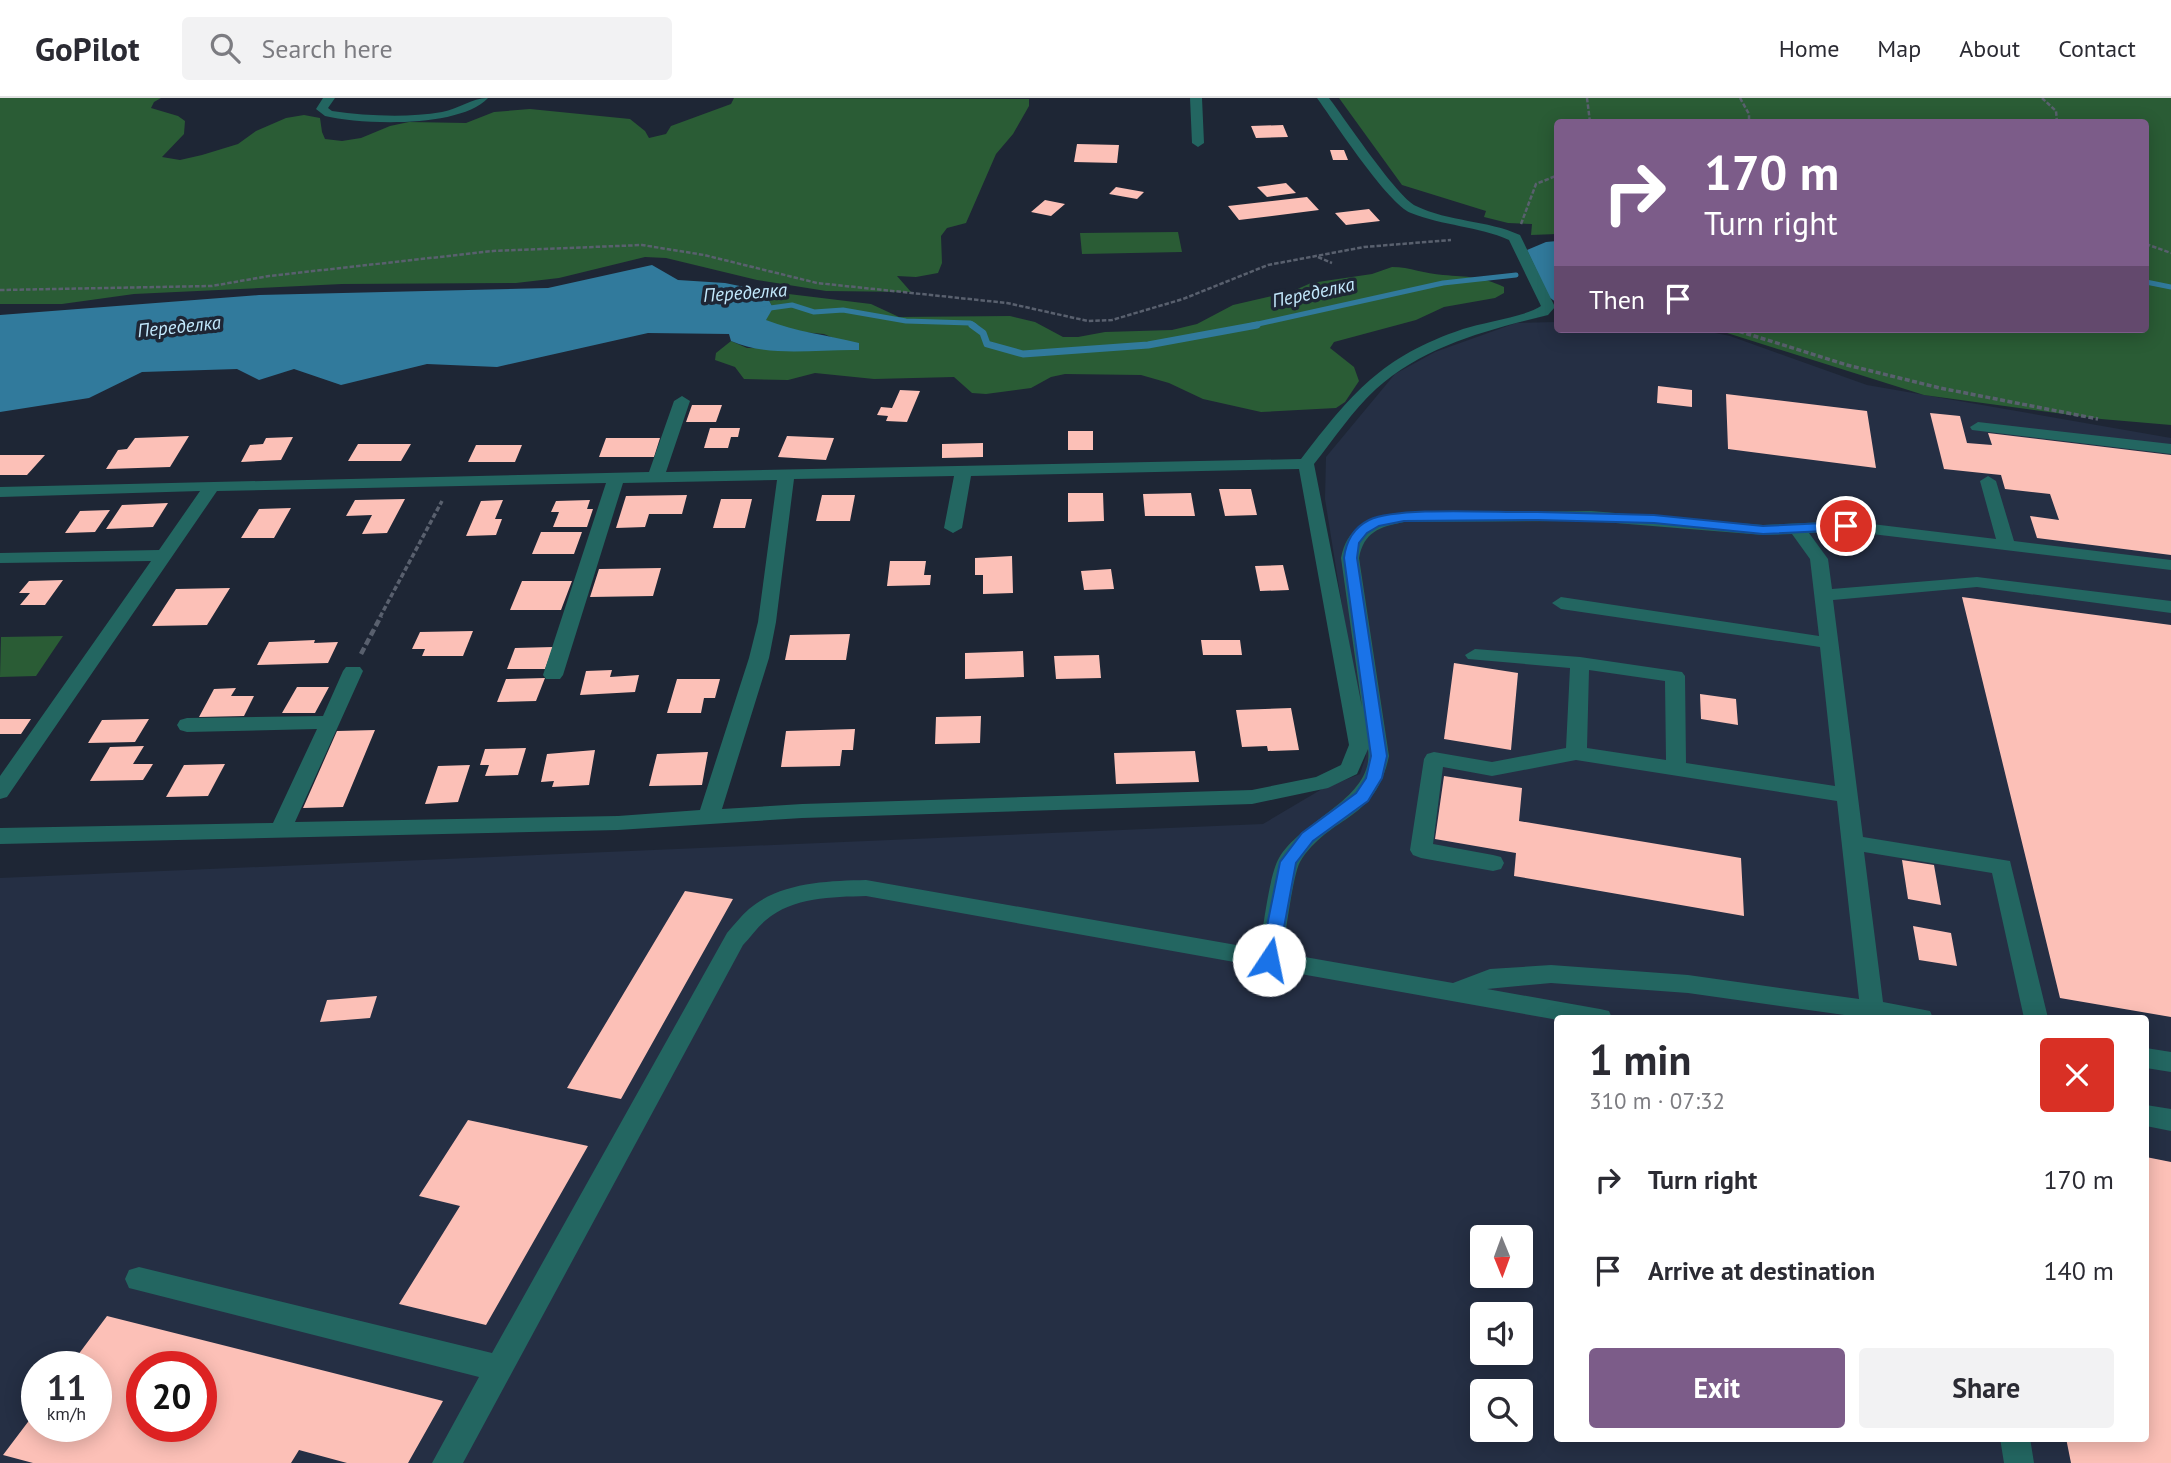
<!DOCTYPE html>
<html lang="en">
<head>
<meta charset="utf-8">
<style>
  :root { --surface:#fff; --page:#f2f2f3; --text:#2b2b33; --muted:#7c7c81; --line:#e1e1e2; --accent:#7c5c89 }
  body { margin:0; font-family:"PT Sans",sans-serif; background:var(--page); color:var(--text); height:100vh; display:flex; flex-direction:column; font-size:26px; white-space:nowrap }
  * { box-sizing:border-box; margin:0 }
  p { font-size:23px; color:var(--muted) }
  .icon { flex:none; width:38px; height:38px; fill:none; stroke:currentColor; stroke-width:2; stroke-linecap:round; stroke-linejoin:round }
  .map { position:relative; flex:1; overflow:hidden }
  .details { position:absolute; left:1554px; top:917px; width:595px; height:427px; display:flex; flex-direction:column; background:var(--surface); border-radius:7px; box-shadow:0 4px 18px #0003 }
  .details>* { flex:none }
  .guide { position:absolute; left:1554px; top:21px; width:595px; height:214px; border-radius:7px; box-shadow:0 4px 18px #0003; background:#7c5c89; color:#fff; overflow:hidden }
  .needle { width:46px; rotate:179deg }
  .buttons { position:absolute; left:1470px; top:1127px; display:grid; gap:14px }
  .buttons a { display:grid; place-items:center; width:63px; height:63px; border-radius:7px; background:var(--surface); box-shadow:0 4px 18px #0003; font-size:35px }
  .speed { position:absolute; left:21px; top:1253px; display:flex; gap:14px; font-size:35px; font-weight:700; text-align:center }
  .speed>* { display:grid; place-content:center; width:91px; height:91px; border-radius:50%; background:var(--surface); box-shadow:0 4px 18px #0003; line-height:1 }
  .speed small { font-size:18px; font-weight:400 }
  .speed .limit { border:10px solid #d22; background:#fff; color:#111 }
  .pin { position:absolute; display:grid; place-items:center; width:60px; height:60px; color:#fff; margin:-30px; border:4px solid #fff; border-radius:50%; box-shadow:0 2px 7px #0007 }
  .me { position:absolute; width:77px; margin:-38px; rotate:11deg; stroke-linejoin:round; filter:drop-shadow(0 0 5px #0008) }
  .turn { display:flex; align-items:center; gap:24px; height:147px; padding:0 35px; font-size:32px }
  .turn .icon { width:91px; height:91px; stroke-width:2.5 }
  .turn b { display:block; font-size:49px; line-height:60px }
  .then { display:flex; align-items:center; height:66px; padding:0 35px; background:#0003; gap:14px; font-size:26px }
  .round { display:grid; place-items:center; flex:none; width:74px; height:74px; border-radius:7px; background:var(--page) }
  .headline { display:flex; align-items:center; justify-content:space-between; height:119px; padding:0 35px }
  h1 { font-size:42px; font-weight:800; line-height:52px }
  .primary-button { display:flex; gap:14px; margin-top:auto; padding:14px 35px }
  .primary-button a { flex:1; height:80px; border-radius:7px; background:var(--accent); color:#fff; font-size:28px; font-weight:800; line-height:80px; text-align:center }
  .primary-button a+a { background:var(--page); color:var(--text) }
  ul { padding:0; list-style:none }
  li { display:flex; align-items:center; gap:21px; height:91px; padding:0 35px }
  li div { flex:1 }
  li b { display:block; font-size:26px }
  li em { font-style:normal }
  header { display:flex; align-items:center; gap:42px; box-sizing:border-box; height:98px; padding:0 35px; background:var(--surface); border-bottom:2px solid var(--line) }
  header strong { font-size:33px }
  nav { display:flex; gap:38px; margin-inline-start:auto; font-size:24px }
  .search { width:490px; height:63px; background:var(--page); display:flex; align-items:center; gap:18px; box-sizing:border-box; padding:0 24px; border-radius:7px; color:var(--muted); font-size:26px }
  .map>svg:first-child { display:block }
  .built { fill:#252f44; fill-rule:evenodd }
  .green { fill:#2a5c35 }
  .water { fill:#317a9c }
  .lines { fill:none; stroke-linecap:round; stroke-linejoin:round }
  .stream-far1 { stroke:#317a9c; stroke-width:5 }
  .stream { stroke:#317a9c; stroke-width:7 }
  .building { fill:#fcc0b7; fill-rule:evenodd }
  .path-far2 { stroke:#59606e; stroke-width:2.5; stroke-dasharray:4.5 2; stroke-linecap:butt }
  .path-far1 { stroke:#59606e; stroke-width:3.5; stroke-dasharray:5 2.5; stroke-linecap:butt }
  .path { stroke:#59606e; stroke-width:4.5; stroke-dasharray:7 3.5; stroke-linecap:butt }
  .minor { fill:#236661; fill-rule:evenodd }
  .route { fill:#1a73e8; stroke:#114b97; stroke-width:2 }
  .labels { text-anchor:middle; stroke-width:7; stroke-linejoin:round; paint-order:stroke }
  .far-water-label { font-size:19px; font-style:italic; fill:#c3e9fd; stroke:#1e2635 }
</style>
</head>
<body>
<header>
<strong>GoPilot</strong>
<div class="search"><svg class="icon" aria-label="search" viewBox="0 0 24 24"><circle cx="10" cy="10" r="6"/><path d="M15 15l6 6"/></svg>Search here</div>
<nav><a>Home</a><a>Map</a><a>About</a><a>Contact</a></nav>
</header>
<div class="map">
<svg width="2171" height="1365" viewBox="0 0 2171 1365">
  <rect width="100%" height="100%" fill="#1e2635"/>
  <path class="built" d="M1557,224L1558,231H1695L1730,238L1867,287L2171,340V1365H0V780L1263,726L1322,691L1360,676L1366,658L1325,401L1326,359L1395,276L1435,254L1516,225ZM1558,920H2146V1340H1558ZM1482,1139H1521V1178H1482ZM1482,1216H1521V1255H1482ZM37,1269H96V1328H37ZM142,1269H201V1328H142ZM1482,1293H1521V1332H1482Z"/>
  <path class="green" d="M0,0H161L154,4L151,10L178,18L185,23L184,36L162,59L180,62L202,57L238,46L256,33L286,20L304,17L320,20L322,34L325,41L342,43L361,40L390,28L409,24L466,25L494,14L530,11L630,21L645,33L649,40L666,36L671,28L731,6L734,0L1029,1V8L1013,36L996,56L966,125L947,130L941,138L942,165L938,175L916,179L897,178L911,194L826,193L757,182L666,160L645,159L559,180L516,185L342,186L134,196L62,206H0Z
    M1339,0H2171V327L2101,321L1924,297L1724,234L1701,231H2146V24H1558L1557,136L1531,137L1532,126L1508,125L1484,119L1486,113L1402,87Z
    M1178,134L1182,154L1082,156L1080,135Z
    M1392,169C1410,169 1425,176 1443,177C1468,179 1481,178 1504,189V195L1495,200L1444,209L1416,222L1334,244L1330,250L1354,269L1359,283L1345,304L1336,310L1261,314L1203,301L1169,285L1141,277L1065,276L1051,279L1031,290L986,296L972,295L954,279L874,281L815,275L788,282L744,281L735,269L715,262L716,255L731,243L747,250L859,251L824,236L792,233L765,222L773,210L764,193L871,206L899,219L1010,218L1035,224L1063,239H1078L1105,234L1172,232L1197,226L1233,207L1293,193L1311,185L1372,176Z
    M63,538L36,578L0,579L1,539Z"/>
  <path class="water" d="M1557,143V205L1549,199L1527,152L1546,144Z
    M652,167L678,182L725,185L764,193L773,210L766,222C796,234 827,237 859,245V252C818,251 769,260 731,243L729,236L648,235L497,269L427,266L341,287L294,271L259,282L237,271L142,274L89,300L0,314V217L259,197L548,190Z"/>
  <g class="lines">
    <path class="stream-far1" d="M2146,184L2171,189
      M763,211L792,207L814,214L843,212L906,223L970,225L975,228
      M1249,228L1443,185L1516,177"/>
    <path class="stream" d="M972,227L983,235L987,246L1023,256L1148,247L1257,227"/>
  </g>
  <path class="building" d="M1283,27L1288,39L1256,40L1251,28Z
    M1077,46L1119,47L1117,65L1074,64Z
    M1330,52H1344L1348,62H1333Z
    M1286,85L1296,95L1267,99L1257,89Z
    M1116,89L1144,94L1137,101L1109,96Z
    M1307,99L1319,112L1239,122L1228,108Z
    M1045,102L1065,106L1051,118L1031,114Z
    M1369,111L1380,123L1346,127L1335,115Z
    M1658,288L1692,292V309L1657,305Z
    M900,292L920,293L907,324L886,323L888,318L877,317L881,309L892,310Z
    M1726,296L1867,313L1876,370L1728,351Z
    M692,307H722L716,324H686Z
    M1930,315L1960,318L1967,345L1992,347L1988,335L2171,357V457L2037,440L2030,418L2059,422L2050,396L2005,391L2001,377L1944,371Z
    M710,330H740L738,339H731L728,350H704Z
    M1068,333H1093V352H1068Z
    M189,338L170,369L106,371L118,352L127,351L135,340Z
    M787,338L834,340L826,362L778,359Z
    M293,339L281,362L241,364L250,347L263,346L266,340Z
    M606,340H660L654,359H599Z
    M983,345V359L942,360V346Z
    M358,346H411L401,363H348Z
    M476,347H522L515,364H468Z
    M0,357H45L27,377H0Z
    M1219,391H1251L1257,417L1225,418Z
    M1068,395H1103L1104,423L1068,424Z
    M1191,395L1195,418H1145L1143,396Z
    M687,397L682,416H649L645,429L616,430L626,398Z
    M822,397H855L850,423H816Z
    M405,401L387,435L362,436L372,417L346,418L355,402Z
    M721,401H752L745,430H713Z
    M503,402L495,421H502L496,437L466,438L481,403Z
    M590,402L587,411H593L587,429H553L559,414H551L556,403Z
    M168,405L153,429L106,431L122,407Z
    M291,410L274,440H241L259,411Z
    M110,412L95,434L65,435L80,413Z
    M541,434H582L574,456H532Z
    M1012,458L1013,495L983,496V477H975V460Z
    M890,463H926L924,477H931L930,487L887,488Z
    M1283,467L1289,492L1260,493L1255,468Z
    M661,470L653,498L590,499L599,471Z
    M1111,471L1114,491L1084,492L1081,473Z
    M63,482L45,507H20L30,495H19L29,483Z
    M522,483H572L561,512H510Z
    M230,490L207,527L152,528L176,491Z
    M1962,499L2171,527V919L2060,900Z
    M473,533L463,558H422L425,551H412L420,534Z
    M850,536L846,562H785L790,537Z
    M315,542L314,545L338,544L328,565L257,567L269,544Z
    M1201,542H1240L1242,557H1203Z
    M553,549L545,571H507L515,550Z
    M1023,553L1024,579L965,581V555Z
    M1099,557L1101,580L1056,581L1054,558Z
    M1454,565L1518,575L1511,652L1444,641Z
    M612,572L610,579L639,577L635,594L580,597L586,573Z
    M545,580L536,603L497,604L506,581Z
    M677,581H720L715,600H704L701,615H667Z
    M297,589H329L315,615H282Z
    M236,590L231,598H254L244,618L199,619L214,591Z
    M1700,596L1736,601L1738,627L1701,621Z
    M1291,610L1299,652L1268,653L1267,648L1242,649L1236,612Z
    M981,618L980,645L935,646L936,619Z
    M0,621H31L21,636H0Z
    M149,621L135,644L88,645L102,622Z
    M855,631L853,652H842L840,668L781,669L786,633Z
    M375,632L343,709L303,710L337,633Z
    M144,648L133,666H153L143,682L90,683L110,649Z
    M526,650L518,677L485,678L489,667H480L485,651Z
    M595,652L589,687L552,689L554,683L541,684L547,656Z
    M1195,653L1199,684L1116,686L1114,655Z
    M708,654L702,687L649,688L657,656Z
    M225,666L208,698L166,699L184,667Z
    M470,667L458,704L425,706L438,668Z
    M1444,678L1522,690L1519,723L1741,760L1744,818L1514,778L1516,755L1435,741Z
    M1902,762L1934,767L1941,807L1908,801Z
    M685,793L733,801L621,1001L567,990Z
    M1913,828L1951,835L1957,868L1919,862Z
    M377,898L370,920L320,924L327,902Z
    M468,1022L588,1048L486,1227L399,1206L460,1108L419,1098Z
    M2146,1059L2171,1064V1365H2071L2066,1340H2146Z
    M107,1218L345,1278L443,1303L408,1365H347L299,1352L291,1365H33L3,1357L37,1312V1328H96V1269H69ZM142,1269H201V1328H142Z"/>
  <g class="lines">
    <path class="path-far2" d="M1587,0L1590,24
      M1740,0L1749,16V24
      M2042,0L2056,13L2057,24
      M1521,126L1536,86L1558,77
      M2146,146L2171,155
      M1318,159L1332,165
      M0,192L212,188L269,178L493,153L642,147L704,157L817,185L1007,205L1088,223L1112,222L1183,201L1268,167L1364,149L1451,142"/>
    <path class="path-far1" d="M1732,231L1847,267L1940,290L2098,321
      M380,519L442,403"/>
    <path class="path" d="M361,556L381,518"/>
    <path class="minor" d="M323,0H335L328,10L332,13C367,18 407,20 442,14C459,11 471,0 488,0C460,30 363,27 325,18L316,11Z
      M1190,0H1202L1204,45L1198,49L1192,45Z
      M1317,0H1329C1345,21 1397,99 1416,108C1449,124 1487,122 1520,137L1555,209L1548,217C1487,232 1424,248 1376,291C1352,313 1334,341 1314,366L1362,609L1341,460C1347,430 1365,422 1394,416L1591,413L1763,427L1847,423L1996,441L1980,383L1988,378L1996,383L2014,443L2171,462V472L1847,433L1809,435L1828,461L1832,491L1977,479L2171,503V515L1977,489L1833,502L1863,739L2010,763L2048,920H2024L1992,775L1864,754L1883,904L1930,913L1933,920H1866L1688,895L1551,885L1487,891L1600,911L1609,913L1612,920L1558,922L866,798C832,799 793,799 766,822C757,829 751,839 743,847L463,1365H432L479,1279L129,1190L125,1181L129,1172L139,1169L492,1255L727,835C734,827 741,818 749,811C781,784 827,783 866,782L1259,851C1264,829 1269,777 1279,760C1302,721 1375,700 1368,651L1357,676L1328,690L1252,706L802,720L618,732L0,746V730L273,725L317,631L187,634L180,632L177,627L180,622L187,620L323,618L343,573L346,569H360L363,573L295,724L618,718L700,712L749,560L758,524L777,382L623,385L563,577L560,581H546L543,577L606,385L217,393L7,699L0,701V678L151,463L0,465V455L159,452L200,393L0,399V389L649,374L674,303L682,298L690,303L666,374L1301,361C1352,295 1381,259 1463,231C1483,224 1525,219 1541,208L1509,142C1478,128 1443,128 1411,115C1388,106 1335,25 1317,0ZM1299,371L1349,647L1341,667L1316,679L1252,692L802,706L722,711L769,560L776,524L794,381L954,378L944,430L953,435L962,430L971,378ZM1591,423L1763,437L1792,436L1810,461L1819,538L1561,499L1552,505L1561,511L1820,549L1835,688L1686,665L1685,578L1682,574L1580,559L1475,551L1465,557L1468,561L1570,570L1566,650L1492,664L1434,654L1427,656L1424,661L1410,752L1413,757L1421,760L1493,773L1501,771L1504,765L1501,759L1493,757L1433,746L1443,669L1492,678L1576,662L1837,703L1859,901L1688,877L1551,867L1490,871L1453,885L1282,855C1286,836 1293,776 1300,764C1330,716 1375,725 1389,658L1359,460C1364,434 1379,429 1404,424ZM1589,572L1665,583L1666,662L1587,650Z
      M1978,324L2171,346V356L1972,332L1970,329Z
      M2146,950L2171,954V974L2146,970Z
      M2146,1007L2171,1011V1033L2146,1028Z
      M2000,1340H2030L2034,1365H2004Z"/>
  </g>
  <path class="route" d="M1538,414L1654,417L1763,428L1846,424L1853,428L1846,432L1763,436L1654,425L1538,422L1404,423L1379,428L1367,435L1359,445L1357,460L1387,658L1382,680L1368,703L1313,743L1296,765L1278,862L1275,866H1263L1260,862L1280,764L1302,735L1356,695L1366,680L1371,658L1344,460C1346,443 1353,430 1369,422C1399,408 1500,415 1538,414Z"/>
  <g class="labels">
    <g class="far-water-label">
      <text transform="translate(745 194) rotate(-4)" y="7">Переделка</text>
      <text transform="translate(1313 194) rotate(-12)" y="7">Переделка</text>
      <text transform="translate(179 228) rotate(-6)" y="7">Переделка</text>
    </g>
  </g>
</svg>
<div class="buttons">
<a><svg class="needle" viewBox="-14 -14 28 28"><path d="M0-13l5 13h-10z" fill="#e53935"/><path d="M0 13l5-13h-10z" fill="#7c7c81"/></svg></a>
<a><svg class="icon" aria-label="sound" viewBox="0 0 24 24"><path d="M4 9h4l5-4v14l-5-4H4zM17 9q2 3 0 6"/></svg></a>
<a><svg class="icon" aria-label="search" viewBox="0 0 24 24"><circle cx="10" cy="10" r="6"/><path d="M15 15l6 6"/></svg></a>
</div>
<div class="speed"><div>11<small>km/h</small></div><div class="limit">20</div></div>
<div class="pin" style="left:1846px;top:428px;background:#d93025"><svg class="icon" aria-label="arrive" viewBox="0 0 24 24"><path d="M6 21V4h12l-3 4 3 4H6"/></svg></div>
<svg class="me" style="left:1269px;top:862px" viewBox="-20 -20 40 40"><circle r="19" fill="#fff"/><path d="M0-13L10 11 0 6-10 11z" fill="#1a73e8"/></svg>
<div class="guide">
<div class="turn"><svg class="icon" aria-label="right" viewBox="0 0 24 24"><path d="M7 20v-9h11M14 6l5 5-5 5"/></svg><div><b>170 m</b>Turn right</div></div>
<div class="then">Then<svg class="icon" aria-label="arrive" viewBox="0 0 24 24"><path d="M6 21V4h12l-3 4 3 4H6"/></svg></div>
</div>
<section class="details">
<div class="headline"><div><h1>1 min</h1><p>310 m · 07:32</p></div><a class="round" style="background:#d93025;color:#fff"><svg class="icon" aria-label="close" viewBox="0 0 24 24"><path d="M6 6l12 12M18 6L6 18"/></svg></a></div>
<ul>
<li><svg class="icon" aria-label="right" viewBox="0 0 24 24"><path d="M7 20v-9h11M14 6l5 5-5 5"/></svg><div><b>Turn right</b></div><em>170 m</em></li>
<li><svg class="icon" aria-label="arrive" viewBox="0 0 24 24"><path d="M6 21V4h12l-3 4 3 4H6"/></svg><div><b>Arrive at destination</b></div><em>140 m</em></li>
</ul>
<div class="primary-button"><a>Exit</a><a>Share</a></div>
</section>
</div>
</body>
</html>
